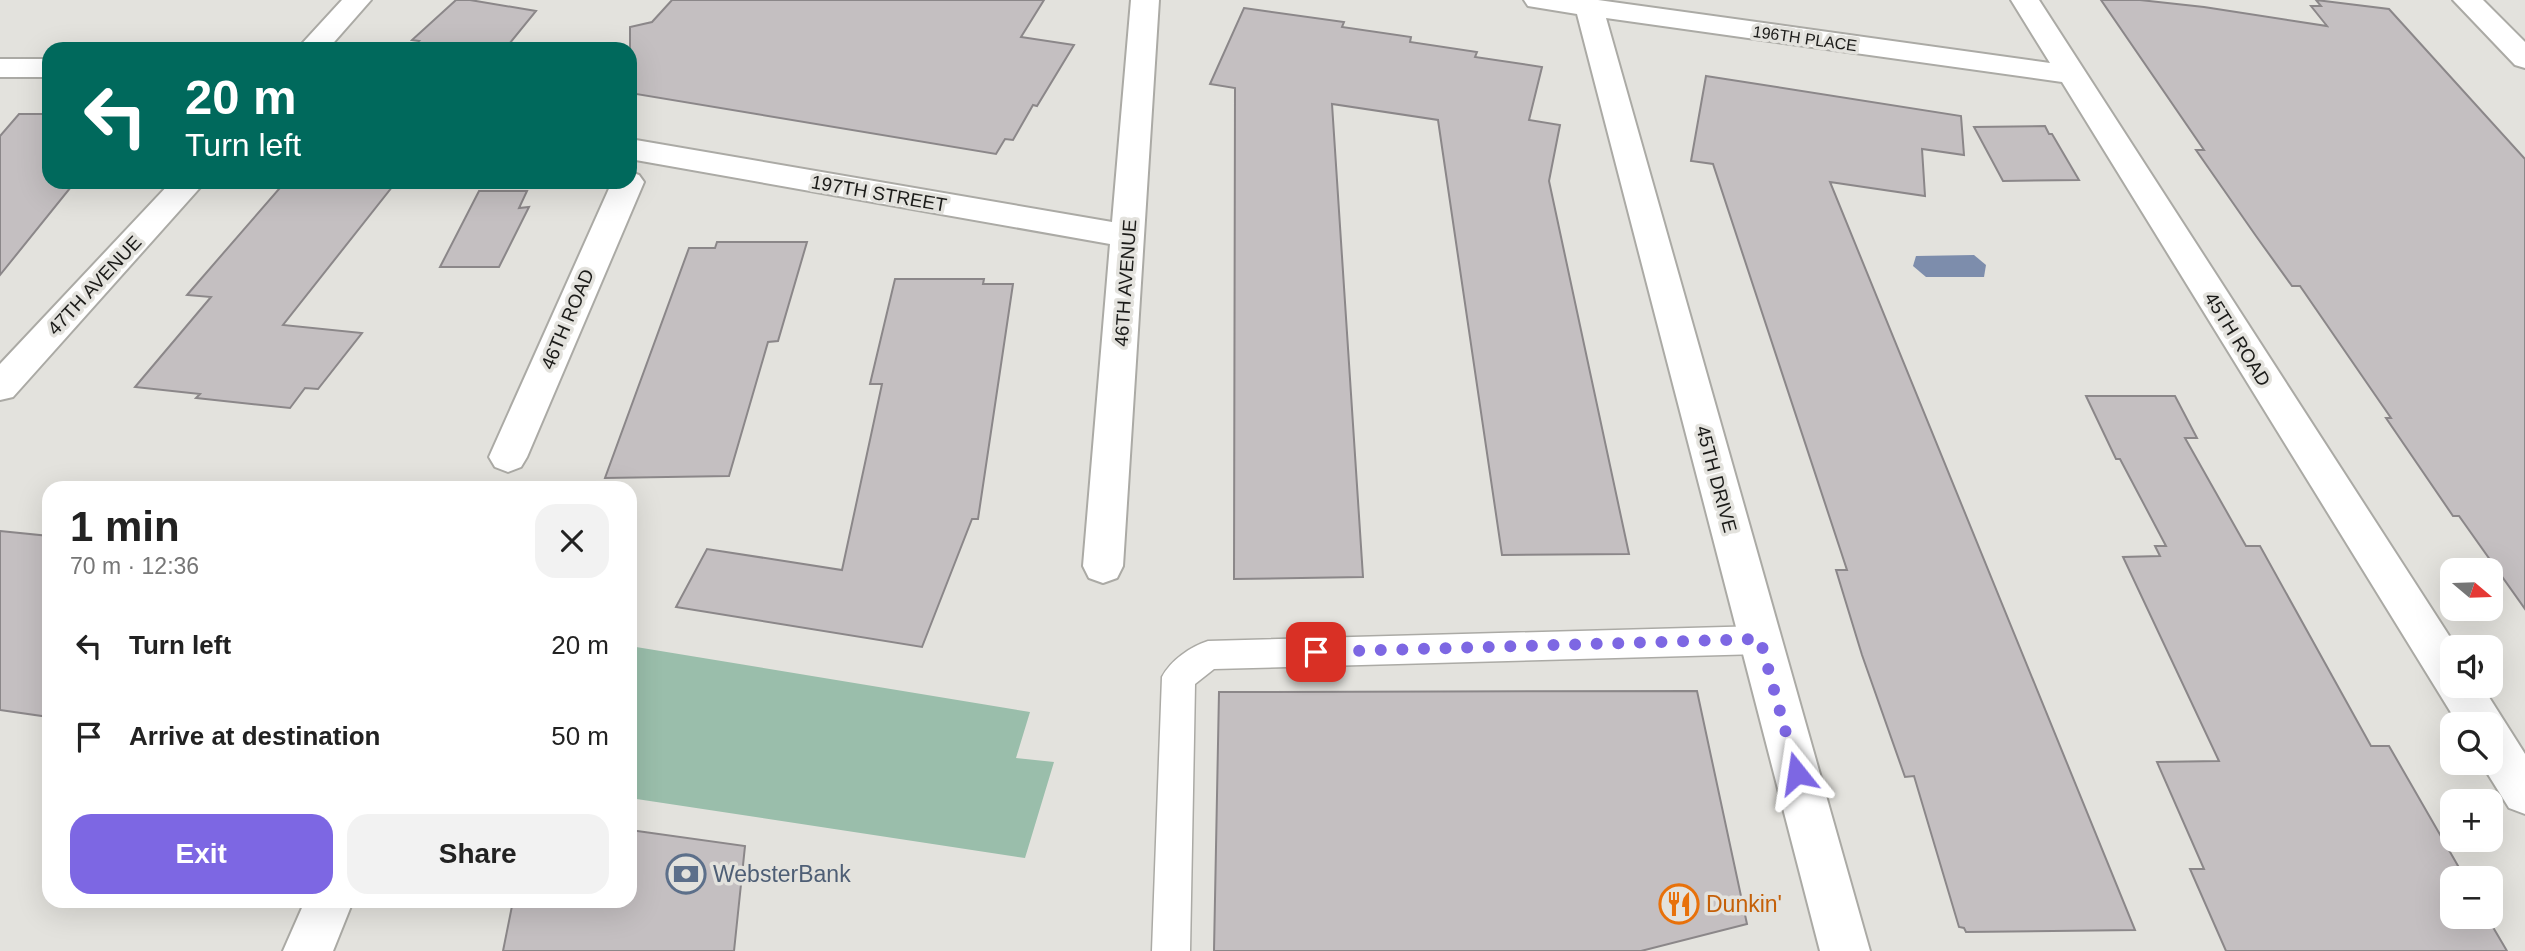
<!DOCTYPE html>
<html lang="en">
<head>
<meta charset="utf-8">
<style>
  :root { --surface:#fff; --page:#f2f2f2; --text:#222; --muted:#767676; --accent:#7d67e3 }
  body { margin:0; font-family:Helvetica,sans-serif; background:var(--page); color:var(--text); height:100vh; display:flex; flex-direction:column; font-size:26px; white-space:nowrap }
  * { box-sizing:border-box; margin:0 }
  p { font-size:23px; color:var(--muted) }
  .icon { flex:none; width:38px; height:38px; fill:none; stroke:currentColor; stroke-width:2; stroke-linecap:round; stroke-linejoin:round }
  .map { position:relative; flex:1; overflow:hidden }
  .details { position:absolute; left:42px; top:481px; width:595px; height:427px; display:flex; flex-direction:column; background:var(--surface); border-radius:21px; box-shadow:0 7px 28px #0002 }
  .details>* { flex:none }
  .top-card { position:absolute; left:42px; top:42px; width:595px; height:147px; border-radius:21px; box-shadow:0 7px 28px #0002; background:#00695c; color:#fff; overflow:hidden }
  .needle { width:46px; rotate:109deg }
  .tools { position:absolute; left:2440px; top:558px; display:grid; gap:14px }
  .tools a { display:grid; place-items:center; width:63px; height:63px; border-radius:14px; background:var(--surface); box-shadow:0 7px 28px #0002; font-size:35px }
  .pin { position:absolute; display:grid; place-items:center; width:60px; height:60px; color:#fff; margin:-30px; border-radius:14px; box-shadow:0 4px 10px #0006 }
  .me { position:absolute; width:77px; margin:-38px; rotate:345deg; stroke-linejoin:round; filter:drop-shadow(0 0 5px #0008) }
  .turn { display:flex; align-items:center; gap:24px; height:147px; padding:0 28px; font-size:32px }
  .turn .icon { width:91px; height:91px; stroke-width:2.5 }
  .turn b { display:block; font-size:49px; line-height:60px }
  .round { display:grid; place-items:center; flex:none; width:74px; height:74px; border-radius:21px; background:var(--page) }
  .headline { display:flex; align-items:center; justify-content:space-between; height:119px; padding:0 28px }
  h1 { font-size:42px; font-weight:700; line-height:52px }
  .button { display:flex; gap:14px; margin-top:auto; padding:14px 28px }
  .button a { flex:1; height:80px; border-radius:21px; background:var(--accent); color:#fff; font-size:28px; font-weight:700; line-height:80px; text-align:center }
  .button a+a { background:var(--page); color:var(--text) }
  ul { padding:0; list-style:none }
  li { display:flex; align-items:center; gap:21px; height:91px; padding:0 28px }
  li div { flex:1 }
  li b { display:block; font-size:26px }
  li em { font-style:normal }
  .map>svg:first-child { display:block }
  .green { fill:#9abeab }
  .water { fill:#7d8dac }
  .building { fill:#c4bfc1; stroke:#8b8789; stroke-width:2 }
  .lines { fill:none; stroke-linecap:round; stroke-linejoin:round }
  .service-casing { stroke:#abaaa5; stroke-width:3 }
  .minor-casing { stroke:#abaaa5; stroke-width:4 }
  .tertiary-casing { stroke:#abaaa5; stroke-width:4 }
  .service { fill:#fff; fill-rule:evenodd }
  .minor { fill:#fff; fill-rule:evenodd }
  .tertiary { fill:#fff; fill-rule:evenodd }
  .route { stroke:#7d67e3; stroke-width:12; stroke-dasharray:0 21.6 }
  .labels { text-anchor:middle; stroke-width:7; stroke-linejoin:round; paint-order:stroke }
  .far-street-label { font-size:16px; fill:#1b1b19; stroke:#e3e2dd }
  .street-label { font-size:19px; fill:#1b1b19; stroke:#e3e2dd }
  .near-service-label { font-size:23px; fill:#4e5e75; stroke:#e3e2dd; text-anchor:start }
  .near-food-label { font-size:23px; fill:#c56008; stroke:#e3e2dd; text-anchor:start }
</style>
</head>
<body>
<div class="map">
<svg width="2525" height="951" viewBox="0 0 2525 951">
  <rect width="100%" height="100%" fill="#e3e2dd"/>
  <path class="green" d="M630,646L1030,712L1016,758L1054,762L1025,858L630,798Z"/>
  <path class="water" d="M1974,255L1986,265L1984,277H1926L1913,266L1916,256Z"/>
  <path class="building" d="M456,0H470L536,11L505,49H410L419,41L412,40Z
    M672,0H1044L1021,37L1074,45L1037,106L1033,105L1013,140L1005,139L996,154L630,93V27L652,22Z
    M2101,0H2140L2204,7L2327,26L2311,6H2321L2316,0L2389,9L2525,159V609L2459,516H2453L2386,418H2391L2300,286H2292L2256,236L2196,150H2204Z
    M1244,8L1344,22L1342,27L1411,37L1410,42L1477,52L1475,57L1542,67L1529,120L1560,125L1549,181L1629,554L1502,555L1438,120L1332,104L1363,577L1234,579L1235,88L1210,84Z
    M1706,76L1961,116L1964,155L1922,149L1925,196L1830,182L2135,930L1966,932L1964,928L1959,927L1914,776L1905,777L1862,655L1836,570H1847L1713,164L1691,161Z
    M19,114H49V182H75L0,275V136Z
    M2045,126L2049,134H2052L2079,180L2003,181L1974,127Z
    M285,182H396L283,325L362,333L318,389L305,388L290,408L196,398L200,394L135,387L211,297L187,295Z
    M479,191H527L519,208L529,207L499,267H440Z
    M717,242H807L778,341L768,342L729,476L605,478L689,248H715Z
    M895,279H984L983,284H1013L978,519H972L922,647L676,607L707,549L842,570L882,384H870Z
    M2086,396H2175L2197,438H2185L2246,546H2260L2371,746H2389L2465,878H2452V917H2487L2507,951H2226L2190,869H2204L2157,762L2219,761L2123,557L2160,556L2155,546H2166L2120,459H2116Z
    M0,531L49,536V717L0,710Z
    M1697,691L1747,924L1641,951H1214L1219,692Z
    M630,830L745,846L734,951H503L513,901H630Z"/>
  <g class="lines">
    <g class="service-casing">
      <path id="service" d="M1761,626L1773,630L1777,640L1773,650L1761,654L1214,669L1195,684L1190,951H1152L1162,677C1171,660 1190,647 1208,641Z"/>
    </g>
    <g class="minor-casing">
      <path id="minor" d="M1131,0H1159L1123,566L1117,578L1103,583L1089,578L1083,566L1110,244L630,159V139L1112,222Z
        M1524,0H1598L2050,63L2011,0H2039L2457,648H2452V686H2482L2525,754V814L2509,808L2481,763H2490V724H2458L2062,82L1606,18L1870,951H1820L1577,14L1528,6Z
        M2453,0H2483L2525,42V68L2515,65Z
        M0,59H49V77H0Z
        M630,172L639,175L644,182L527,457L521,467L508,472L495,467L489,457L612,182H630Z
        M305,901H353L333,951H283Z"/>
    </g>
    <g class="tertiary-casing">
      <path id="tertiary" d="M342,0H371L328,49H297Z
        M171,182H205L13,397L0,400V364Z"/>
    </g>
    <use href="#service" class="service"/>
    <use href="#minor" class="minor"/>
    <use href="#tertiary" class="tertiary"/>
  </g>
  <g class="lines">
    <path class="route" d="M1316,652L1760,639L1797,773"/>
  </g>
  <defs>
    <g id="bank-ring" transform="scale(2.0125)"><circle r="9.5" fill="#e3e2dd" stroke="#5c6f8a" stroke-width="1.5"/><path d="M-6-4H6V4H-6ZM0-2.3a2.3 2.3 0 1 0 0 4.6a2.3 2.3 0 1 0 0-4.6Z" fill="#5c6f8a"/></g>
    <g id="restaurant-ring" transform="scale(2.0125)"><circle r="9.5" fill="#e3e2dd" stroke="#e8710a" stroke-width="1.5"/><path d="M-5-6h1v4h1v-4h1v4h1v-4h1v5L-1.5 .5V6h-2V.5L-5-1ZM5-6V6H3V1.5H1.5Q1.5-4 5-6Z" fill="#e8710a"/></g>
  </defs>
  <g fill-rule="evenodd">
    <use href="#bank-ring" x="686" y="874"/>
    <use href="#restaurant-ring" x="1679" y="904"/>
  </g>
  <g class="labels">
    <g class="far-street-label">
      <text transform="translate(1805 38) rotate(8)" y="6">196TH PLACE</text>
    </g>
    <g class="street-label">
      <text transform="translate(879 193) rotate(10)" y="7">197TH STREET</text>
      <text transform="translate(1125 283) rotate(-86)" y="7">46TH AVENUE</text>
      <text transform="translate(94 285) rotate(-47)" y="7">47TH AVENUE</text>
      <text transform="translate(567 319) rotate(-67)" y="7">46TH ROAD</text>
      <text transform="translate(2238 339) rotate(58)" y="7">45TH ROAD</text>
      <text transform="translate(1717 479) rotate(75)" y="7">45TH DRIVE</text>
    </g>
    <g class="near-service-label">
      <text x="713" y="882">WebsterBank</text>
    </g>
    <g class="near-food-label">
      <text x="1706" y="912">Dunkin'</text>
    </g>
  </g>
</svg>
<div class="tools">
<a><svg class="needle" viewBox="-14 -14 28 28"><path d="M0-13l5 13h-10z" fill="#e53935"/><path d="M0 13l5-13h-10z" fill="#767676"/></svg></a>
<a><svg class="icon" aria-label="sound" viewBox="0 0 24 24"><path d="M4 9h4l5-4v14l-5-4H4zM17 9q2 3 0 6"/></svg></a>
<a><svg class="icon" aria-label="search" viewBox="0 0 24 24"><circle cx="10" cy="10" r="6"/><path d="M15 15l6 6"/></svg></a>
<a>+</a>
<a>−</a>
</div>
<div class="pin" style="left:1316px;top:652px;background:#d93025"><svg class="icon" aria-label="arrive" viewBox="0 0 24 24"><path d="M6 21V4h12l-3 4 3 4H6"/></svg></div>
<svg class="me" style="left:1797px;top:773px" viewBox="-20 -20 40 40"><path d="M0-17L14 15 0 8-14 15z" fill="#7d67e3" stroke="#fff" stroke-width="4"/></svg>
<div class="top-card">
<div class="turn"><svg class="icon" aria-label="left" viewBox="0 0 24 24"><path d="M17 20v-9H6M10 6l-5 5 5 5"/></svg><div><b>20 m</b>Turn left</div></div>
</div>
<section class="details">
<div class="headline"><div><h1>1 min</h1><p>70 m · 12:36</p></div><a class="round"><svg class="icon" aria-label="close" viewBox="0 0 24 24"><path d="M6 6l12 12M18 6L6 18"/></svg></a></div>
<ul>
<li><svg class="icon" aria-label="left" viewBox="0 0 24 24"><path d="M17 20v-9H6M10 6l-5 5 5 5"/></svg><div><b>Turn left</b></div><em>20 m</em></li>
<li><svg class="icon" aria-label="arrive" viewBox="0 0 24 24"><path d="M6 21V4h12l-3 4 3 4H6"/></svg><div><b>Arrive at destination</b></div><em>50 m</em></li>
</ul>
<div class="button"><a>Exit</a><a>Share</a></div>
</section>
</div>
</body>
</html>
